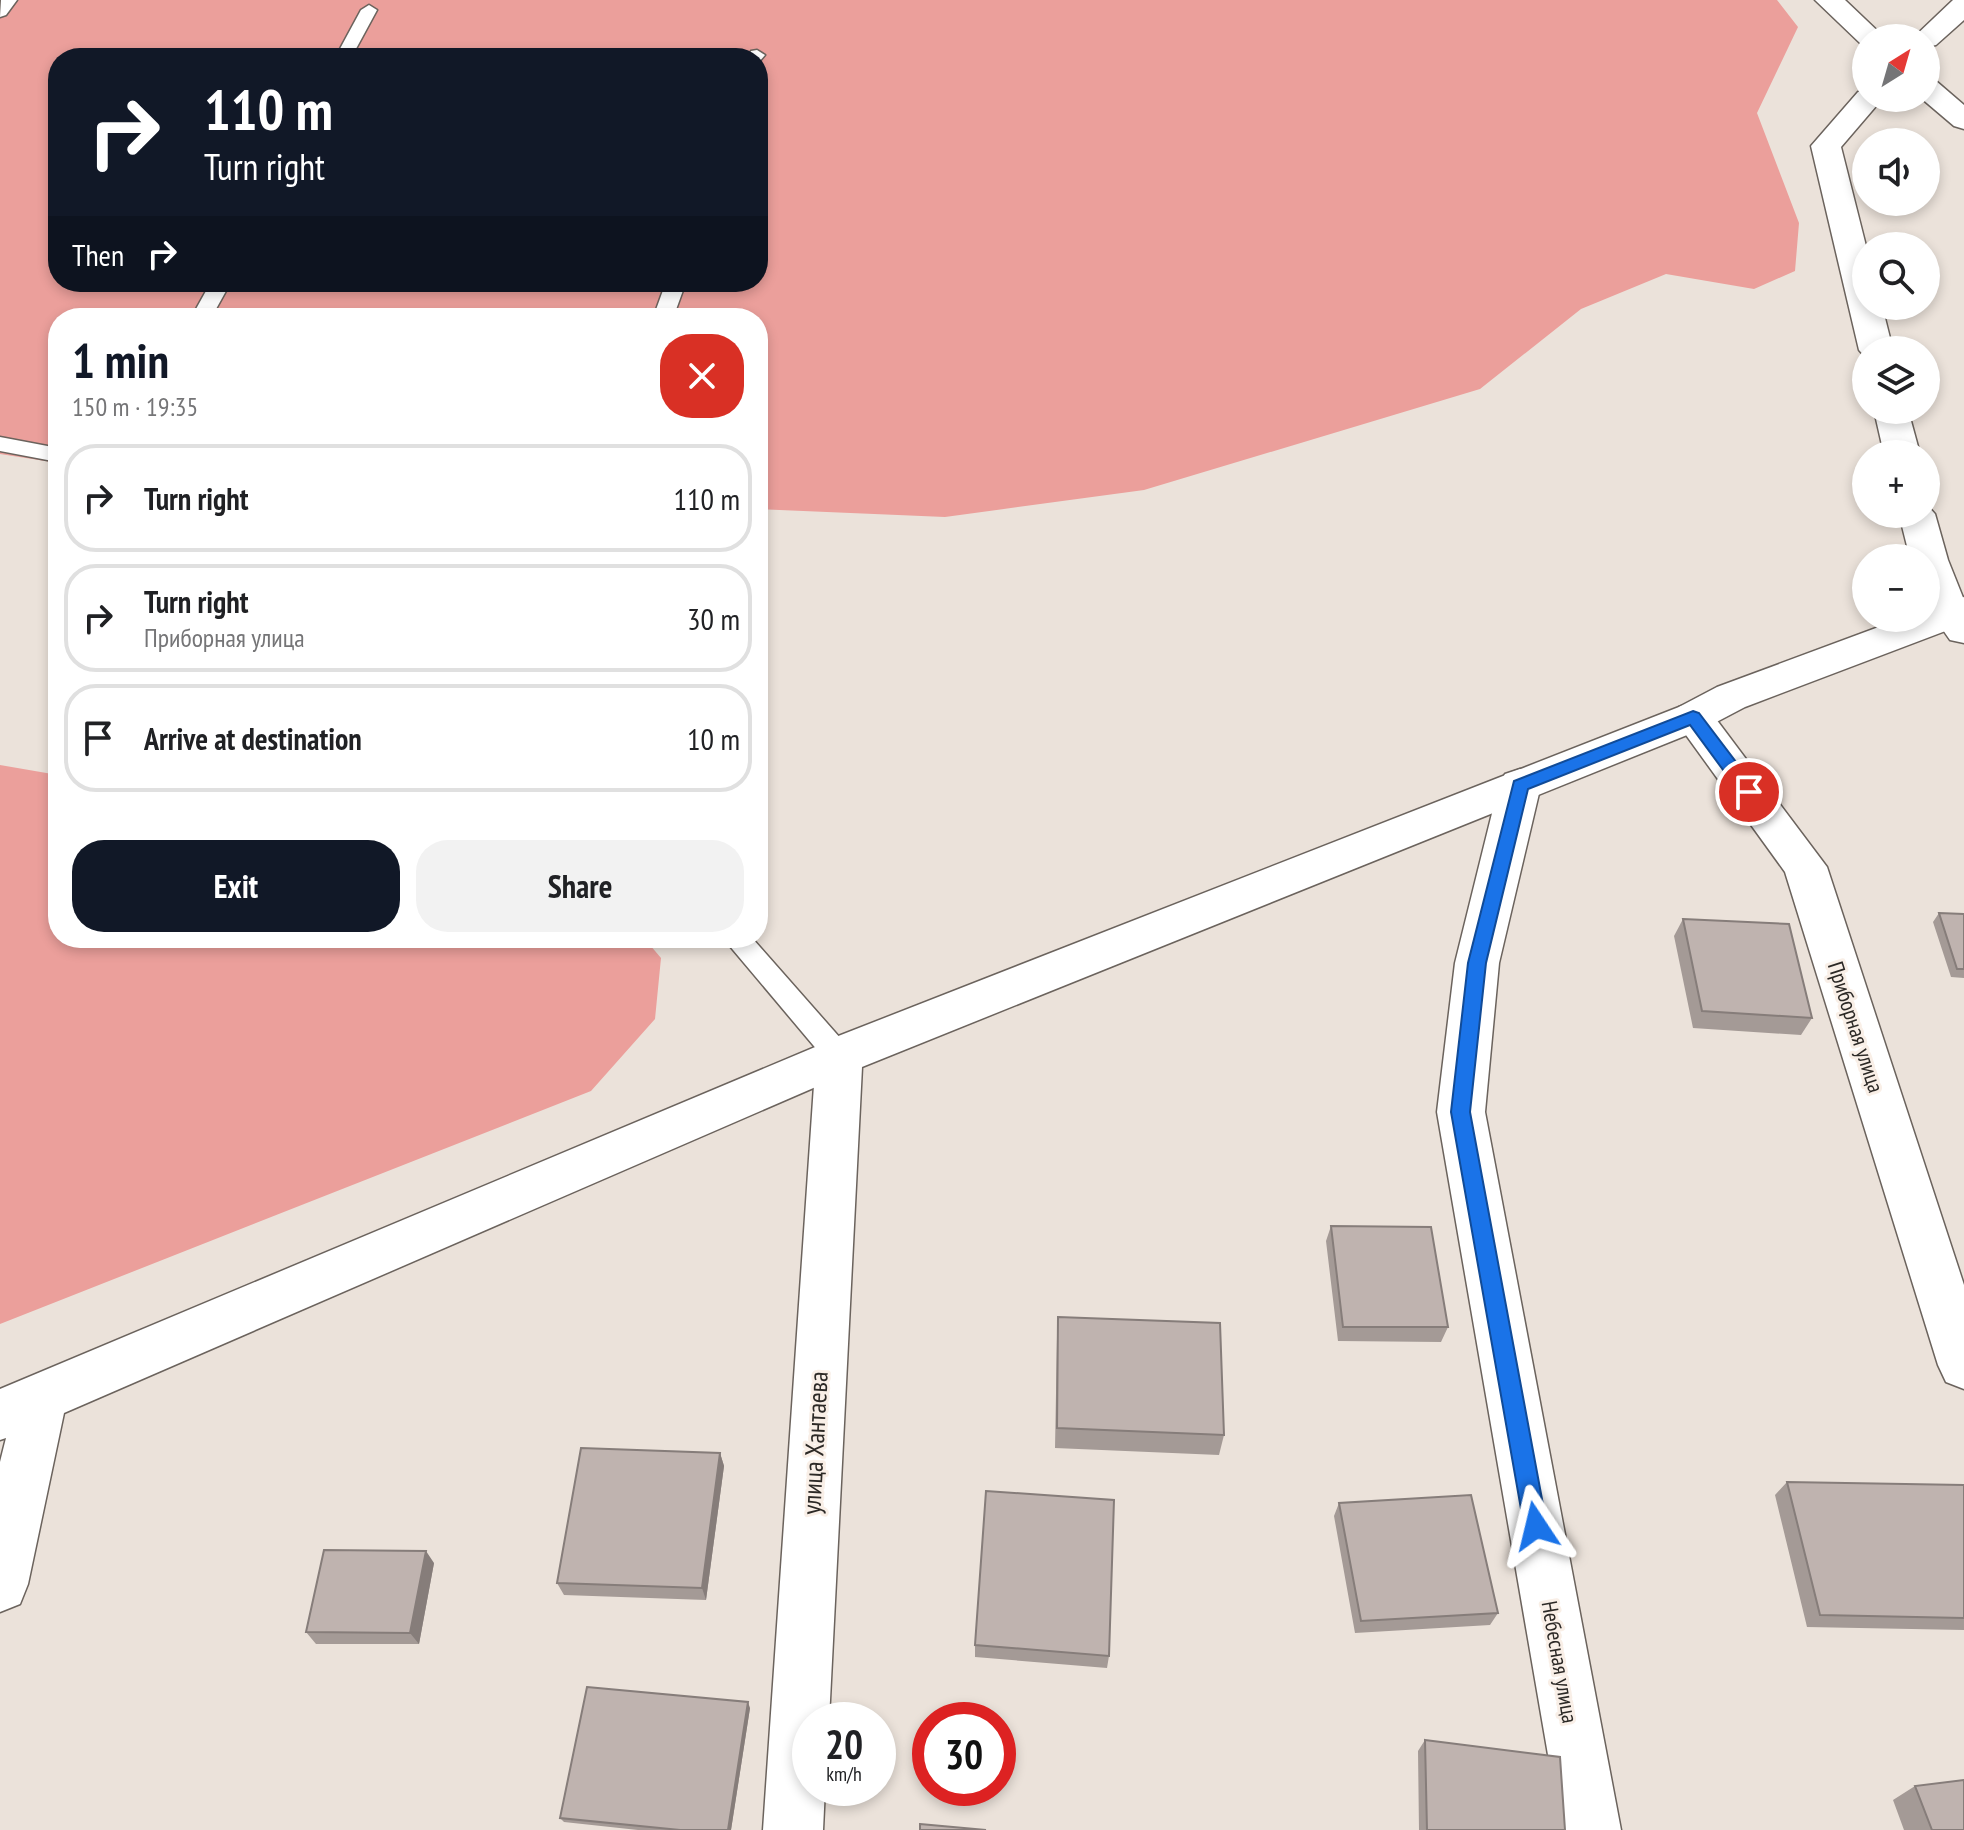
<!DOCTYPE html>
<html lang="en">
<head>
<meta charset="utf-8">
<style>
  :root { --surface:#fff; --page:#f2f2f2; --text:#202124; --muted:#757577; --line:#e0e0e0; --accent:#111827 }
  body { margin:0; font-family:"PT Sans Narrow",sans-serif; background:var(--page); color:var(--text); height:100vh; display:flex; flex-direction:column; font-size:30px; white-space:nowrap }
  * { box-sizing:border-box; margin:0 }
  p { font-size:26px; color:var(--muted) }
  .icon { flex:none; width:44px; height:44px; fill:none; stroke:currentColor; stroke-width:2; stroke-linecap:round; stroke-linejoin:round }
  .map { position:relative; flex:1; overflow:hidden }
  .side { position:absolute; left:48px; top:308px; width:720px; height:640px; display:flex; flex-direction:column; background:var(--surface); border-radius:32px; box-shadow:0 4px 12px #0003 }
  .side>* { flex:none }
  .hud { position:absolute; left:48px; top:48px; width:720px; height:244px; border-radius:32px; box-shadow:0 4px 12px #0003; background:#111827; color:#fff; overflow:hidden }
  .needle { width:52px; rotate:37deg }
  .controls { position:absolute; left:1852px; top:24px; display:grid; gap:16px }
  .controls a { display:grid; place-items:center; width:88px; height:88px; border-radius:50%; background:var(--surface); box-shadow:0 4px 12px #0003; font-size:40px }
  .speed { position:absolute; left:792px; top:1702px; display:flex; gap:16px; font-size:40px; font-weight:700; text-align:center }
  .speed>* { display:grid; place-content:center; width:104px; height:104px; border-radius:50%; background:var(--surface); box-shadow:0 4px 12px #0003; line-height:1 }
  .speed small { font-size:20px; font-weight:400 }
  .speed .limit { border:12px solid #d22; background:#fff; color:#111 }
  .pin { position:absolute; display:grid; place-items:center; width:68px; height:68px; color:#fff; margin:-34px; border:4px solid #fff; border-radius:50%; box-shadow:0 2px 8px #0007 }
  .me { position:absolute; width:88px; margin:-44px; rotate:350deg; stroke-linejoin:round; filter:drop-shadow(0 0 6px #0008) }
  .turn { display:flex; align-items:center; gap:28px; height:168px; padding:0 24px; font-size:36px }
  .turn .icon { width:104px; height:104px; stroke-width:2.5 }
  .turn b { display:block; font-size:56px; line-height:68px }
  .then { display:flex; align-items:center; height:76px; padding:0 24px; background:#0003; gap:16px; font-size:30px }
  .round { display:grid; place-items:center; flex:none; width:84px; height:84px; border-radius:32px; background:var(--page) }
  .head { display:flex; align-items:center; justify-content:space-between; height:136px; padding:0 24px }
  h1 { font-size:48px; font-weight:700; line-height:60px; color:var(--accent) }
  .primary-button { display:flex; gap:16px; margin-top:auto; padding:16px 24px }
  .primary-button a { flex:1; height:92px; border-radius:32px; background:var(--accent); color:#fff; font-size:32px; font-weight:700; line-height:92px; text-align:center }
  .primary-button a+a { background:var(--page); color:var(--text) }
  ul { padding:0; list-style:none }
  li { display:flex; align-items:center; gap:24px; height:108px; margin:0 16px 12px; padding:0 8px; border:4px solid var(--line); border-radius:32px }
  li div { flex:1 }
  li b { display:block; font-size:30px }
  li em { font-style:normal }
  .map>svg:first-child { display:block }
  .green { fill:#eb9f9b; fill-rule:evenodd }
  .lines { fill:none; stroke-linecap:round; stroke-linejoin:round }
  .service-casing { stroke:#6b635d; stroke-width:3 }
  .minor-casing { stroke:#6b635d; stroke-width:3 }
  .tertiary-casing { stroke:#6b635d; stroke-width:3 }
  .service { fill:#fff; fill-rule:evenodd }
  .minor { fill:#fff; fill-rule:evenodd }
  .tertiary { fill:#fff; fill-rule:evenodd }
  .wall { fill:#a49a96 }
  .shaded-wall { fill:#867d7a }
  .building { fill:#bfb3af; stroke:#867d7a; stroke-width:2 }
  .route { fill:#1a73e8; stroke:#114b97; stroke-width:2 }
  .labels { text-anchor:middle; stroke-width:6; stroke-linejoin:round; paint-order:stroke }
  .street-label { font-size:22px; fill:#2c2926; stroke:#f9efe7 }
  .near-street-label { font-size:26px; fill:#2c2926; stroke:#f9efe7 }
</style>
</head>
<body>
<div class="map">
<svg width="1964" height="1830" viewBox="0 0 1964 1830">
  <rect width="100%" height="100%" fill="#ebe2da"/>
  <path class="green" d="M0,0H1777L1798,27L1757,113L1799,223L1795,271L1754,289L1666,274L1581,309L1480,389L1144,490L945,517L758,509V318H58V463L0,454ZM58,58H758V282H58Z
    M0,765L58,775V938H644L661,958L655,1019L591,1091L0,1324Z"/>
  <g class="lines">
    <g class="service-casing">
      <path id="service" d="M17,0L6,15L0,17L1,0Z
        M369,5L377,10L351,58H335L361,10Z
        M757,50L765,55L758,63V58H748L751,51Z
        M211,282H231L211,318H191Z
        M666,282H686L673,318H653Z
        M0,437L58,448V462L0,451Z
        M723,938H752L849,1048L853,1056L849,1064L839,1067L829,1064Z"/>
    </g>
    <g class="minor-casing">
      <path id="minor" d="M1953,0H1964V20L1936,45L1926,47V38H1913Z
        M1866,90V98H1883L1841,147L1866,246V306H1882L1893,350H1866V358L1859,350L1811,146L1858,92Z
        M1874,410H1908L1920,454H1884Z
        M1926,504L1935,514L1948,560L1964,600V643L1950,640C1925,604 1926,600 1926,558H1910L1899,514H1926Z
        M1693,702L1707,707L1827,867L1964,1285V1389L1946,1382L1938,1365L1785,872L1673,717L1679,707Z
        M1520,769L1535,774L1541,785L1499,963L1485,1112L1621,1830H1561L1437,1112L1455,963L1499,785L1505,774Z
        M839,1037L855,1042L862,1056L855,1070L64,1413L28,1584L20,1604L0,1612V1462L6,1438L0,1440V1389Z"/>
    </g>
    <g class="tertiary-casing">
      <path id="tertiary" d="M1815,0H1845L1885,38H1866V45L1861,44Z
        M1926,78L1936,81L1964,105V129L1954,126L1921,98H1926Z
        M1964,597V624L1745,707L1707,727L862,1067L829,1720H810V1788H825L823,1830H763L816,1056L823,1042L1679,707L1717,687L1903,618H1926V610Z"/>
    </g>
    <use href="#service" class="service"/>
    <use href="#minor" class="minor"/>
    <use href="#tertiary" class="tertiary"/>
  </g>
  <path class="wall" d="M1939,913L1964,914V978L1951,977L1933,922Z
    M1683,919L1812,1018L1801,1035L1693,1028L1674,936Z
    M1331,1226L1448,1327L1441,1342L1338,1341L1326,1241Z
    M1058,1317L1224,1435L1219,1455L1055,1448L1057,1338Z
    M720,1453L724,1466L706,1600L564,1595L557,1583Z
    M1787,1482L1964,1485V1630L1807,1627L1775,1495Z
    M1339,1503L1498,1613L1490,1625L1355,1633L1334,1516Z
    M434,1563L419,1644H316L306,1632Z
    M975,1645L1109,1656L1107,1668L975,1657Z
    M750,1708L731,1830H638L564,1822L560,1818Z
    M1425,1740L1565,1830H1419L1418,1751Z
    M1915,1786L1964,1830H1904L1893,1800Z"/>
  <path class="shaded-wall" d="M720,1453L724,1466L706,1600L702,1588Z
    M426,1551L434,1563L419,1644L410,1633Z
    M748,1702L750,1708L731,1830H728Z"/>
  <path class="building" d="M1939,913L1964,914V969H1957Z
    M1683,919L1789,924L1812,1018L1702,1011Z
    M1331,1226L1431,1227L1448,1327H1343Z
    M1058,1317L1220,1323L1224,1435L1057,1428Z
    M581,1448L720,1453L702,1588L557,1583Z
    M1787,1482L1964,1485V1618L1820,1615Z
    M986,1491L1114,1500L1109,1656L975,1645Z
    M1471,1495L1498,1613L1361,1621L1339,1503Z
    M324,1550L426,1551L410,1633L306,1632Z
    M587,1687L748,1702L728,1830H680L560,1818Z
    M1425,1740L1560,1757L1565,1830H1427Z
    M1964,1780V1830H1932L1915,1786Z
    M920,1824L986,1830H920Z"/>
  <path class="route" d="M1693,711L1699,713L1755,787L1758,792L1755,797H1743L1690,725L1528,789L1486,963L1470,1112L1547,1526L1544,1534L1536,1538L1528,1534L1524,1526L1451,1112L1468,963L1514,781Z"/>
  <g class="labels">
    <g class="street-label">
      <text transform="translate(1856 1027) rotate(72)" y="8">Приборная улица</text>
      <text transform="translate(1560 1662) rotate(80)" y="8">Небесная улица</text>
    </g>
    <g class="near-street-label">
      <text transform="translate(815 1443) rotate(-87)" y="9">улица Хантаева</text>
    </g>
  </g>
</svg>
<div class="controls">
<a><svg class="needle" viewBox="-14 -14 28 28"><path d="M0-13l5 13h-10z" fill="#e53935"/><path d="M0 13l5-13h-10z" fill="#757577"/></svg></a>
<a><svg class="icon" aria-label="sound" viewBox="0 0 24 24"><path d="M4 9h4l5-4v14l-5-4H4zM17 9q2 3 0 6"/></svg></a>
<a><svg class="icon" aria-label="search" viewBox="0 0 24 24"><circle cx="10" cy="10" r="6"/><path d="M15 15l6 6"/></svg></a>
<a><svg class="icon" aria-label="layers" viewBox="0 0 24 24"><path d="M12 4l9 5-9 5-9-5zM3 14l9 5 9-5"/></svg></a>
<a>+</a>
<a>−</a>
</div>
<div class="speed"><div>20<small>km/h</small></div><div class="limit">30</div></div>
<div class="pin" style="left:1749px;top:792px;background:#d93025"><svg class="icon" aria-label="arrive" viewBox="0 0 24 24"><path d="M6 21V4h12l-3 4 3 4H6"/></svg></div>
<svg class="me" style="left:1536px;top:1526px" viewBox="-20 -20 40 40"><path d="M0-17L14 15 0 8-14 15z" fill="#1a73e8" stroke="#fff" stroke-width="4"/></svg>
<div class="hud">
<div class="turn"><svg class="icon" aria-label="right" viewBox="0 0 24 24"><path d="M7 20v-9h11M14 6l5 5-5 5"/></svg><div><b>110 m</b>Turn right</div></div>
<div class="then">Then<svg class="icon" aria-label="right" viewBox="0 0 24 24"><path d="M7 20v-9h11M14 6l5 5-5 5"/></svg></div>
</div>
<section class="side">
<div class="head"><div><h1>1 min</h1><p>150 m · 19:35</p></div><a class="round" style="background:#d93025;color:#fff"><svg class="icon" aria-label="close" viewBox="0 0 24 24"><path d="M6 6l12 12M18 6L6 18"/></svg></a></div>
<ul>
<li><svg class="icon" aria-label="right" viewBox="0 0 24 24"><path d="M7 20v-9h11M14 6l5 5-5 5"/></svg><div><b>Turn right</b></div><em>110 m</em></li>
<li><svg class="icon" aria-label="right" viewBox="0 0 24 24"><path d="M7 20v-9h11M14 6l5 5-5 5"/></svg><div><b>Turn right</b><p>Приборная улица</p></div><em>30 m</em></li>
<li><svg class="icon" aria-label="arrive" viewBox="0 0 24 24"><path d="M6 21V4h12l-3 4 3 4H6"/></svg><div><b>Arrive at destination</b></div><em>10 m</em></li>
</ul>
<div class="primary-button"><a>Exit</a><a>Share</a></div>
</section>
</div>
</body>
</html>
